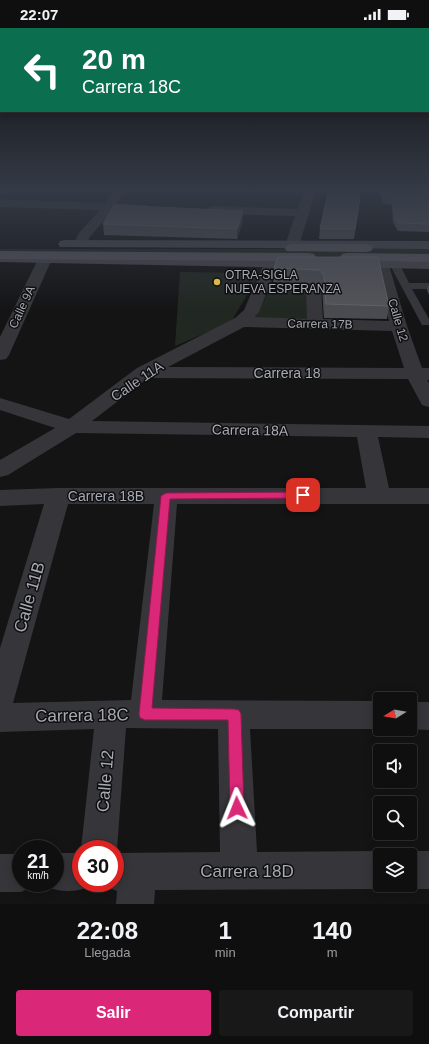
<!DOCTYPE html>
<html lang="es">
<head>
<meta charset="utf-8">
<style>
  :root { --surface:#0f0f10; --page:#181819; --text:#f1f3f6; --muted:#9b9c9f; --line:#2f2f30; --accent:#db2777 }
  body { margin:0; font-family:Helvetica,sans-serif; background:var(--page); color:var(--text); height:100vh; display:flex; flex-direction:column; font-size:15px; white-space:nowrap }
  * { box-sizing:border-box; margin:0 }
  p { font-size:13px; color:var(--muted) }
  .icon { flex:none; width:22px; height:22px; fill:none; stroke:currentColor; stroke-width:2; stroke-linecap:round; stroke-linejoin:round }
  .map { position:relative; height:876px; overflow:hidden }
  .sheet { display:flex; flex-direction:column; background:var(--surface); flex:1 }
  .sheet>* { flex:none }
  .banner { position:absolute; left:0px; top:0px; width:429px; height:84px; box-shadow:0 2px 10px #0003,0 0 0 1px var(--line); background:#0b6e4f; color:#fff; overflow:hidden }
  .needle { width:26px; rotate:259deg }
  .tools { position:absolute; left:373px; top:664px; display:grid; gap:8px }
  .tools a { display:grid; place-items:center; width:44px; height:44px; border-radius:4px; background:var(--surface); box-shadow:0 2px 10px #0003,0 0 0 1px var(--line); font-size:20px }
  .speed { position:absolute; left:12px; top:812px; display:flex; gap:8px; font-size:20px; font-weight:700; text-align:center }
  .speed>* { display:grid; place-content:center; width:52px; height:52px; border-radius:50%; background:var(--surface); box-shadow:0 2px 10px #0003,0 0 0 1px var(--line); line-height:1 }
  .speed small { font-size:10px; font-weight:400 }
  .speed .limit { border:6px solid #d22; background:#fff; color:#111 }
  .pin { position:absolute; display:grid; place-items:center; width:34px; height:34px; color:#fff; margin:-17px; border-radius:8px; box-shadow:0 2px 6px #0006 }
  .me { position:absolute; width:44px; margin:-22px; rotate:358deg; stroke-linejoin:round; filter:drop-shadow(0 0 3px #0008) }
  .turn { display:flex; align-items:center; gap:14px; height:84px; padding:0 16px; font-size:18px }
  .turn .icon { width:52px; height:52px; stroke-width:2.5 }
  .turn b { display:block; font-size:28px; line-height:34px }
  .eta { display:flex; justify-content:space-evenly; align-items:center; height:68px; text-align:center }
  .eta b { font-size:24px; font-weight:700; line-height:28px }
  .primary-button { display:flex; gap:8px; margin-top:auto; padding:8px 16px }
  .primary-button a { flex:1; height:46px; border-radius:4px; background:var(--accent); color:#fff; font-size:16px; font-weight:700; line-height:46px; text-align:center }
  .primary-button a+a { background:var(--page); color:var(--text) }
  .status { display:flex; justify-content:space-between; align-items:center; height:28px; padding:0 20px; background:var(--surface); direction:ltr }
  .status svg { height:11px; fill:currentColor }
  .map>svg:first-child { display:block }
  .green { fill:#212822 }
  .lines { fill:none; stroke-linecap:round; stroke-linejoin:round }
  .lane { fill:#36363a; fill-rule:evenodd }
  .street { fill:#36363a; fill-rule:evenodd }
  .secondary { fill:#44454a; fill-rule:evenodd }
  .primary { fill:#525359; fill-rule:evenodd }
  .wall { fill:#4a4b50 }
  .shaded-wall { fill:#303134 }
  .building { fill:#54555a; stroke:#616368 }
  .route { fill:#db2777; stroke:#8e194d }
  .poi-dot { fill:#dab947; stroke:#0f0f10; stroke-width:1.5 }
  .labels { text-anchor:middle; stroke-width:3; stroke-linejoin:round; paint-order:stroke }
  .far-poi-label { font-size:12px; fill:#a7aab4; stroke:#0f0f10; text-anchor:start }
  .far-street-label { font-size:12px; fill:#a7aab4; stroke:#0f0f10 }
  .street-label { font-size:14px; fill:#a7aab4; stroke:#0f0f10 }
  .near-street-label { font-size:17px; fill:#a7aab4; stroke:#0f0f10 }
</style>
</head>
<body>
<div class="status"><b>22:07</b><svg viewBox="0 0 49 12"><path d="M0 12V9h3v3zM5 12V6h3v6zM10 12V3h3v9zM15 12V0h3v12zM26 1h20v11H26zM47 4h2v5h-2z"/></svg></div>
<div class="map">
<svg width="429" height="876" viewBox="0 0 429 876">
  <rect width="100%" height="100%" fill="#141415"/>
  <path class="green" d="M0,221H429V229L0,226Z
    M180,244L260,245L231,294L175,318Z
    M269,262H306L308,292L255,291Z"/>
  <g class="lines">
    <path class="lane" d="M395,234L400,237L409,255H429V261H412L429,291V297H422L390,237Z"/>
    <path class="street" d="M114,160H126L117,175L147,177L149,180L147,183L143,184L112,183L90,209L85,219H75L73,216L79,205L100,182L0,179V171L105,175Z
      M305,160H317L298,220L296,223L291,224L286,223L284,220L295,188L213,186L209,185L207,182L209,179L213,178L298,181Z
      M45,227L50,228L52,231L9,327L6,331L0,332V309L38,231L40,228Z
      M271,232L276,233L278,236L271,255L318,257L321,260L323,291L389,293L376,237L378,234L383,233L388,234L407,298L422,340H429V352H427L429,355V379L422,377L408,351L148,350L92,393L429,398V410L378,409L389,460H429V476H177L162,672L380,673V701H250L257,824L380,823L389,827H380V857H389L380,861L155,862L154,876H116L117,863L102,857L101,855H115V821H81L94,701L0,704V620L44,476L0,478V462L58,460H366L357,409L76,405L8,447L0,449V432L55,400L0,382V370L69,391L137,340L235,290L244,282L264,236L266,233ZM267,264H306L307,291L255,289L259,284ZM244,299L392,303L404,340L168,339ZM68,476H154L131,672L13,675ZM126,700L218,701L220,824L116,825L117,821Z
      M410,674H429V702L407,701H410Z
      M410,823H429V861H410L401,857H410V827H401Z
      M55,825H81V855H95L94,857C76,865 60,865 42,857L41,855H55Z
      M0,826H21V855H36L34,858L21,864H0Z"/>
    <path class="secondary" d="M65,212L429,213V221L60,219L58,216L60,213Z
      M0,226L305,232L310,233L312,236L310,239L305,240L0,234Z
      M349,232L429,233V241L344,239L342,236L344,233Z"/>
    <path class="primary" d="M292,216H366L371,217L373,220L371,223L366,224L287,223L285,220L287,217Z
      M0,223L309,225L314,226L316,229L314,232L309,233L0,231Z
      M347,225L429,226V234L342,232L340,229L342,226Z"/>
  </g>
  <path class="wall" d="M377,160H429V204L398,203L393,194L392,177L384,176Z
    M360,170L354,211H319L320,201Z
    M243,183V192L237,211L104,207L103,196Z
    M378,229L389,278L387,291L324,290L322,260L318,256L273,254L274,240Z
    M428,258H429V267L427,262Z"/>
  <path class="shaded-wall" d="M243,183V192L237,211V201Z"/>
  <path class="building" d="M329,160H356L360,170L355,201H320Z
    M381,160H429V196L399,195L394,187L393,170L386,169Z
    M114,177L243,183L237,201L103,196Z
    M278,229H378L389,278L326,276L324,247L319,242L274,240Z"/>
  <linearGradient id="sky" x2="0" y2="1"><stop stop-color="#0b0b0c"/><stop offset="0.57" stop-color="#343a46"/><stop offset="1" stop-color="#343a46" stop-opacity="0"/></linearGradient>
  <rect width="429" height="283" fill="url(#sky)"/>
  <path class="route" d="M303,464L308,467L306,470L170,471L152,680L234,681L239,682L241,686L244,780L242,785L237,787L232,785L230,780L228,692H145L140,690L139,686L161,468L166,465Z"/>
  <circle class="poi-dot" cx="217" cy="254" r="4"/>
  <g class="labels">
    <g class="far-poi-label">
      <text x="225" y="251">OTRA-SIGLA<tspan x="225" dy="14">NUEVA ESPERANZA</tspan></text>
    </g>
    <g class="far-street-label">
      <text transform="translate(22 279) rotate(-65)" y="4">Calle 9A</text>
      <text transform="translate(398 292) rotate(74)" y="4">Calle 12</text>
      <text transform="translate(320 296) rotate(1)" y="4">Carrera 17B</text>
    </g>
    <g class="street-label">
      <text x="287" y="350">Carrera 18</text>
      <text transform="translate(137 353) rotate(-34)" y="5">Calle 11A</text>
      <text transform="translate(250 402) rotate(1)" y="5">Carrera 18A</text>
      <text x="106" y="473">Carrera 18B</text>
    </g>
    <g class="near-street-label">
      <text transform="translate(29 569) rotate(-74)" y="6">Calle 11B</text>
      <text transform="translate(82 687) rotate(-1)" y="6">Carrera 18C</text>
      <text transform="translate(105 753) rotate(-85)" y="6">Calle 12</text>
      <text x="247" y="849">Carrera 18D</text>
    </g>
  </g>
</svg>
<div class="tools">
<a><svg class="needle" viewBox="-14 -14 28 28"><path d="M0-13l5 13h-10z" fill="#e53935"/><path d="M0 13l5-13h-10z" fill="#9b9c9f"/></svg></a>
<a><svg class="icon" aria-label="sound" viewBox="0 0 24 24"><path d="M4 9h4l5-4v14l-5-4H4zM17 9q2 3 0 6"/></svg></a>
<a><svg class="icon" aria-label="search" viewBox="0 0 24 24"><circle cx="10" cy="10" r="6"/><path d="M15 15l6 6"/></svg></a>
<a><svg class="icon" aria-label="layers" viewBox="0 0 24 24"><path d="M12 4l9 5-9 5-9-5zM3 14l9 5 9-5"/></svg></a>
</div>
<div class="speed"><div>21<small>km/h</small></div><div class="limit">30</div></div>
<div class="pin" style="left:303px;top:467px;background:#d93025"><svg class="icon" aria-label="arrive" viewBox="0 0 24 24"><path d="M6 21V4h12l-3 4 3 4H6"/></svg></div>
<svg class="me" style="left:237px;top:780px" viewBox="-20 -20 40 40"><path d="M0-17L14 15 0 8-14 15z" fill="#db2777" stroke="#fff" stroke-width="4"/></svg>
<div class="banner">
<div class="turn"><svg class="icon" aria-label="left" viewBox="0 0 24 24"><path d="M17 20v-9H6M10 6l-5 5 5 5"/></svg><div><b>20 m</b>Carrera 18C</div></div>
</div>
</div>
<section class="sheet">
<div class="eta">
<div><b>22:08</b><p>Llegada</p></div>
<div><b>1</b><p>min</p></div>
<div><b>140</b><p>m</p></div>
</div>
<div class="primary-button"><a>Salir</a><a>Compartir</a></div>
</section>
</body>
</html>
